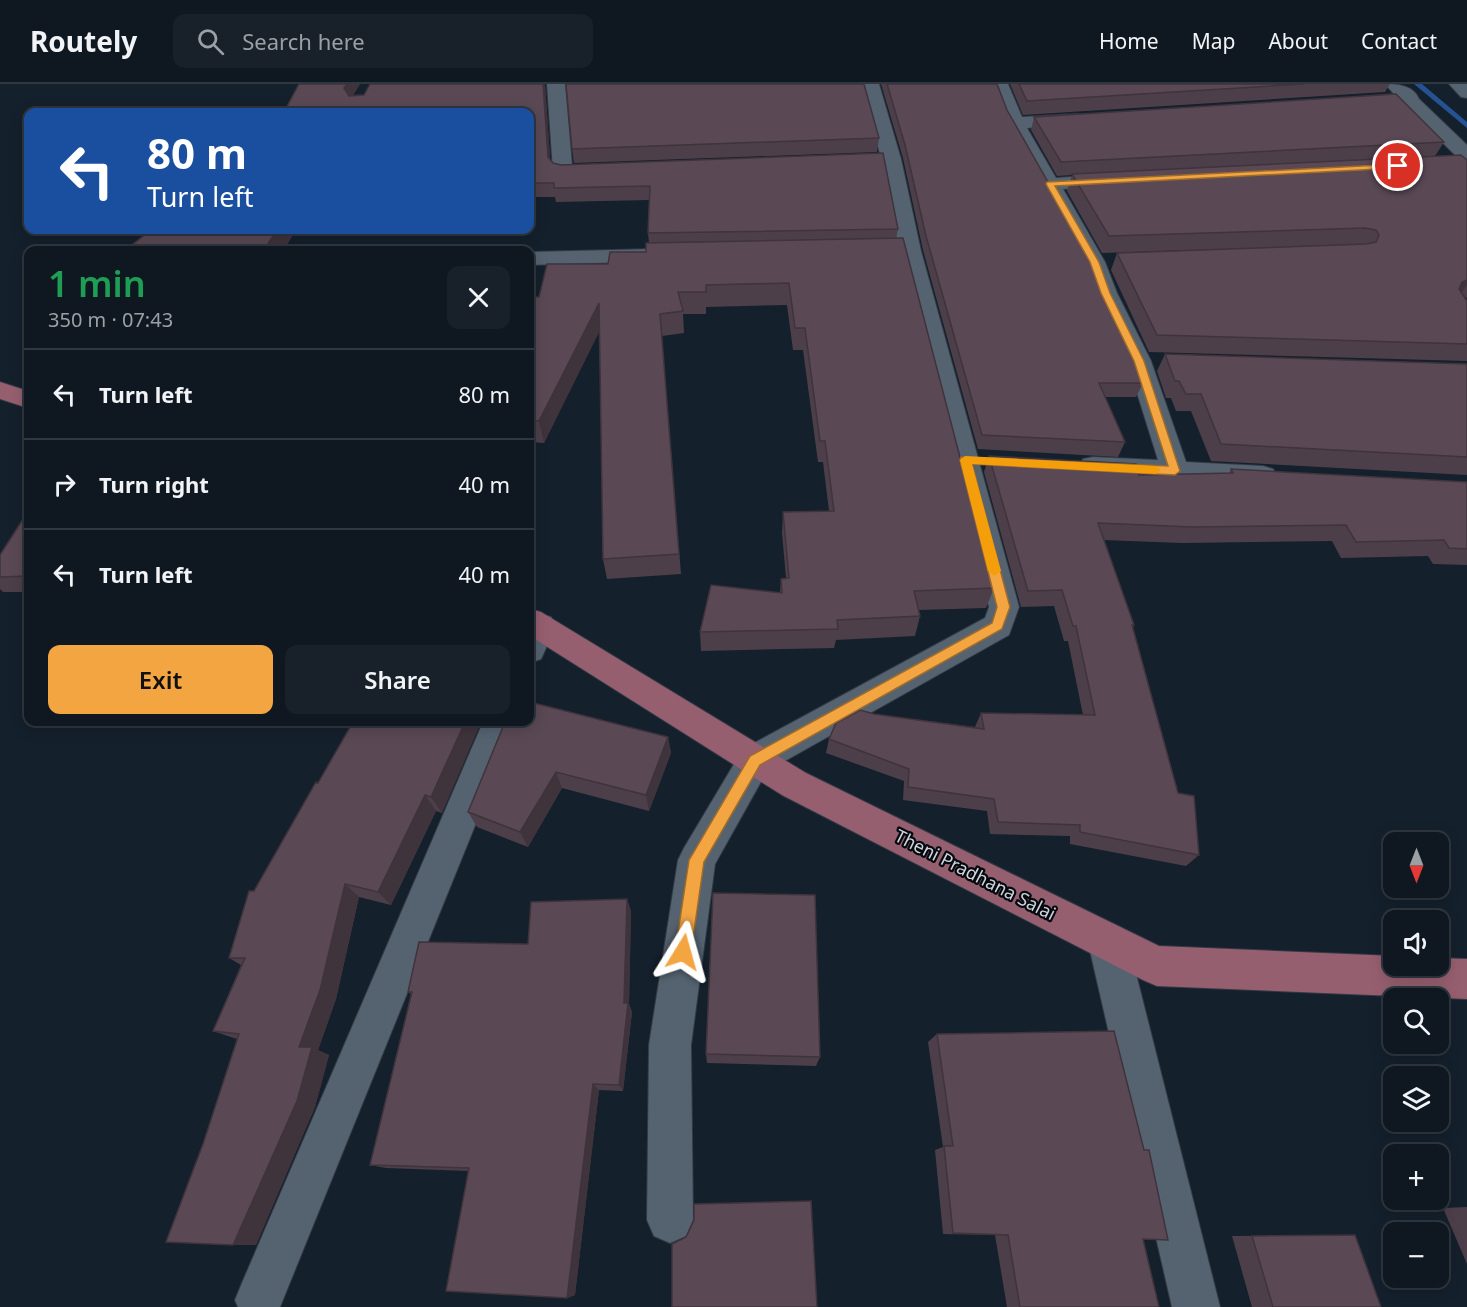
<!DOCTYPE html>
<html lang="en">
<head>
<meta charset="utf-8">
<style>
  :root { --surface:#0f1821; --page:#18212a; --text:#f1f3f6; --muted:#9ba0a5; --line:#2f373f; --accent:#f3a542 }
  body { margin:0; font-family:"Noto Sans",sans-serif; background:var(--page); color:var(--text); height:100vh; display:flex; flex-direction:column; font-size:22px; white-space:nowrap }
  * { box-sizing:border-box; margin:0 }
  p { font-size:20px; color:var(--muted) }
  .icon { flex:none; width:33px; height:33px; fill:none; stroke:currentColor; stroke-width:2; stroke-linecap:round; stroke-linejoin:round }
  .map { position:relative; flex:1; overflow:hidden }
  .side { position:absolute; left:24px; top:162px; width:510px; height:480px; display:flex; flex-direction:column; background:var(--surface); border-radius:12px; box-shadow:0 3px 15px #0003,0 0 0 2px var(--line) }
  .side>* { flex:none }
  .guide { position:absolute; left:24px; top:24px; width:510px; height:126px; border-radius:12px; box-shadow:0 3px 15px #0003,0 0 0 2px var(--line); background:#1a4fa0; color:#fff; overflow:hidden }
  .needle { width:39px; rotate:180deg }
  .controls { position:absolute; left:1383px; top:748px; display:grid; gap:12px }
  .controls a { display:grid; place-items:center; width:66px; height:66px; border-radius:12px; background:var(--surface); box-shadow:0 3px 15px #0003,0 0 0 2px var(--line); font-size:30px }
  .pin { position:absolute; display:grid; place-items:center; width:51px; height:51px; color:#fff; margin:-26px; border:3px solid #fff; border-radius:50%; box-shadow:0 2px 6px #0007 }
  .me { position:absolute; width:66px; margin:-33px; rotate:8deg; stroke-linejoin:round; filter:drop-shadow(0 0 4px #0008) }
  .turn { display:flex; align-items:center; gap:21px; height:126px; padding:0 24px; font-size:27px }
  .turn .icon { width:78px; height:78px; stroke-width:2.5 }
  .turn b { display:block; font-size:42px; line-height:51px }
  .round { display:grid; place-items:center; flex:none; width:63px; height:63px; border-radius:12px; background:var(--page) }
  .overview { display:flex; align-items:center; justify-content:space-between; height:102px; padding:0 24px }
  h1 { font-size:36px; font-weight:600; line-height:45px; color:#1e9e55 }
  .action { display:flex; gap:12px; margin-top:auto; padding:12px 24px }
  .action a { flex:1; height:69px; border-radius:12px; background:var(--accent); color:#111; font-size:24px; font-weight:600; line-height:69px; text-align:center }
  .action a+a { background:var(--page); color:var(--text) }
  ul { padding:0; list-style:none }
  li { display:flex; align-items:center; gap:18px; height:90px; padding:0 24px; border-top:2px solid var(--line) }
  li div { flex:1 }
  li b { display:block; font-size:22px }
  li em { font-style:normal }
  header { display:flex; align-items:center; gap:36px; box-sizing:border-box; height:84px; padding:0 30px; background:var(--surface); border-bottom:2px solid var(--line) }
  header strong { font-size:28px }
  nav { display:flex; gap:33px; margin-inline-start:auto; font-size:21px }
  .search { width:420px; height:54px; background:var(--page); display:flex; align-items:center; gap:15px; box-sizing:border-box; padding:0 21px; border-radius:12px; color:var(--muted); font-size:22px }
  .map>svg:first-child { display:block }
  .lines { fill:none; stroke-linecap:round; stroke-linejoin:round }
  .stream { fill:#255292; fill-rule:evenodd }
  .street-casing { stroke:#333a44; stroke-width:2 }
  .primary-casing { stroke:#333a44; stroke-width:2 }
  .street { fill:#556371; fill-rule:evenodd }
  .primary { fill:#965f70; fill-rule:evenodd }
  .wall { fill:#4d3f49 }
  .shaded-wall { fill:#3f333c }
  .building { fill:#5a4955; stroke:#3f333c; stroke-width:1.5 }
  .route { fill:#f3a542; stroke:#9e6b2b; stroke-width:1.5 }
  .slow { fill:#f59e0b }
  .labels { text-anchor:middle; stroke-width:4.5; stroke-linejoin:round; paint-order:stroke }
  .street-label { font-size:18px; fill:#cdd4dd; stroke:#05090e }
</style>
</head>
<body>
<header>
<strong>Routely</strong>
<div class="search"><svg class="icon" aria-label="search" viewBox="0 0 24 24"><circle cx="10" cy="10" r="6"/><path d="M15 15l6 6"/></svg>Search here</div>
<nav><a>Home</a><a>Map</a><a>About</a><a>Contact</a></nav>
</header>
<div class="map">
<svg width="1467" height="1223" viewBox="0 0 1467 1223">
  <rect width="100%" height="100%" fill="#14202c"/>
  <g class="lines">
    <path class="stream" d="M1414,0H1422L1467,38V44Z"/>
    <g class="street-casing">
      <path id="street" d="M547,0H565L572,81L610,82L613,86L610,90L563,93L556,91L553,87Z
        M861,0H879L901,75L921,167L1019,523L1009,551L767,687L715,780L691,961L693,1136L686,1152L670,1159L654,1152L647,1136L649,961L678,776L684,764L743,665L985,534L989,523L899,167L883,81L840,83L833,81L830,77L833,73L880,70Z
        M990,0H1008L1022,33L1077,30L1083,31L1086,35L1083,39L1077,40L1027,44L1056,94L1114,90L1121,92L1124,96L1121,100L1114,102L1063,105L1105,178L1117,209L1151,277L1186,378L1263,382L1273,385L1277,392L1273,399L1263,402L1093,391L1083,389L1079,382L1083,375L1093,373L1158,376L1127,277L1095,209L1083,178L1006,39Z
        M1385,0C1399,0 1414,2 1419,15L1467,61V78L1460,76L1404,20L1356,23L1350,22L1347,18L1350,14L1394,10Z
        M1449,0H1467V14L1461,13Z
        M653,165L661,167L664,172L661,177L530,181V168Z
        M540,530L551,533L556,542L541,575L530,579V533Z
        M483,638H517L280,1223H238L235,1216L242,1199Z
        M1108,838L1122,844L1128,858L1220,1223H1172L1088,858L1094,844Z"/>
    </g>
    <g class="primary-casing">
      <path id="primary" d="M0,298L28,307V324L0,315Z
        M530,525L541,528L806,689L1159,862L1394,872V882H1438V874L1467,875V915L1157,902L1143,896L782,711L530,552Z"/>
    </g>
    <use href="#street" class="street"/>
    <use href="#primary" class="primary"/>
  </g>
  <path class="wall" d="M299,0H360L353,11L545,0L550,75L553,79L898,145L896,155L994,504L986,524L919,526L920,532L915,552L836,556L834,564L701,567L700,548L780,508L781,495L786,494L782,449L783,428L829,427L823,378H818L803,266H793L787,221L706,223V230H683L684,249L662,252L681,490L607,495L603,475L600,246L544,359L530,358V213H539L608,180L646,168L649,159L648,149L649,116L556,118L555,113H530V28H284Z
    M881,0H997L1007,26L1143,299L1136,313H1105L1125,358L1118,373L978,365L923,166L903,74Z
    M1010,0H1390L1385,8L1023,31Z
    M1034,33L1444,58L1435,72L1467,76V214L1464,213L1467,217V277L1149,268L1111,186L1117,169L1352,161L1102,169L1067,107L1072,91L1057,92L1031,46Z
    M879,54L877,68L574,79L572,65Z
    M1165,270L1467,280V391L1211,377L1191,327H1176L1171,314H1166L1157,287Z
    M989,372L1139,391L1229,389L1231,385L1467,398V481L1433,480L1428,472L1341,474L1332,457L1182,459L1104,456L1134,541L1133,543L1178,709L1199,771L1186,782L1070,760V752L990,750L987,727L903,716L904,697L826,669L829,655L874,630L975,643L981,629L1083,631L1068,557H1064L1054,522L1021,523L984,388Z
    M28,431V508H3L0,505V471Z
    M65,638H125L122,643L71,642Z
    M353,638H481L442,729L436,727L391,821L359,813L336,915L318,966L329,971L315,1023L256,1161H233L203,1060L237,955L213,947L241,881L229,874L254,807L318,699Z
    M505,638L668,653L671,669L649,727L562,704L528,763L477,743L468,728Z
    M627,815L631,827L629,920L632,928L623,1007L599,1006L575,1211L567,1214L469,1087L386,1084L370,1081L411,910L408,908L528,860Z
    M937,950L1144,1066L1168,1156H1143L1159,1223H1007L995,1151L943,1150L935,1066L943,1063L928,958Z
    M706,970L820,973L816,982L707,979Z
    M1467,1123V1180L1443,1124Z
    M1355,1151L1381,1223H1252L1232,1152Z"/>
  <path class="shaded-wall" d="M347,0H360L349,18L344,4Z
    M543,0H545L551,87L548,73Z
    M277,146H296L284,166H264Z
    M1467,196V201L1459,212L1449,215L1462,198Z
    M599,219L602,241L544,359L539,337Z
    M115,638H125L122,643Z
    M465,638H481L442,729L431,713Z
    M668,653L671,669L649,727L646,711Z
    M556,688L562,704L528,763L520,748Z
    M425,711L436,727L391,821L378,808Z
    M345,800L359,813L336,915L318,966L329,971L315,1023L256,1161H233L299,963Z
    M627,815L631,827L629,920L632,928L623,1007L619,1001L624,919Z
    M593,1000L599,1006L575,1211L567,1214Z"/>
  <path class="building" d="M299,0H347L344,4L349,12L364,11L370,0H543L548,73L553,79L561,81L883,69L898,145L648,149L650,102L554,104V99H530V28H498L500,24L416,25L415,28H284Z
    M566,0H864L879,54L572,65Z
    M887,0H997L1007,26L1086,165L1131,263L1143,299H1099L1125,358L982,351L926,152L905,61Z
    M1019,0H1304L1027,17Z
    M1396,10L1444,58L1061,78L1034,33Z
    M1461,71L1467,76V196L1462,198L1459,205L1467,217V260L1157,251L1117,169L1366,160L1376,158L1379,151L1376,146L1365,144L1109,152L1072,90Z
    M151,146H277L264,166H125Z
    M903,154L994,504L914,507L920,532L837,536L838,545L700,548L711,501L782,509L781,495L789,494L783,428L834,427L825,357H820L805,244H795L789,199L706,201V208H678L683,227L660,230L679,470L603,475L599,219L539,337H530V213H539L547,180H608L610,168H646V159Z
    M1165,270L1467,280V373L1221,360L1201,310H1186L1179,297H1175Z
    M989,372L1136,380L1139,391L1233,389L1231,385L1467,398V465L1449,464L1444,456L1356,458L1346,441L1192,443L1098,439L1134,541H1132L1178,709L1194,712L1199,771L1080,748V741L998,738L994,715L908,703L909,685L829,655L836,639L860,626L874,630L984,645L981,629L1095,631L1076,542H1073L1062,506L1028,507Z
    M28,431V492L0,493V471L25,432Z
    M530,618L668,653L646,711L556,688L520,748L468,728L505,638H530Z
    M353,638H465L431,713L425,711L378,808L345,800L320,906L299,963H312L297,1017L233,1161L166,1158L203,1060L239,950L213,947L245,874H229L249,807H254L316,698L318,699Z
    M713,809L815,811L820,973L706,970Z
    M627,815L624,919H628L619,1001L593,1000L567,1214L446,1207L469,1084L370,1081L412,908H408L419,858L528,860L531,818Z
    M1114,947L1144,1066H1149L1168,1156L1143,1155L1159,1223H1020L1008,1151L953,1149L944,1062H953L937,950Z
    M811,1117L817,1223H672V1160L686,1153L694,1136V1120Z
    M1355,1151L1381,1223H1273L1252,1152Z"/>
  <path class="route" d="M1400,80V83L1398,84L1055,102L1099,178L1110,209L1144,277L1180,387L1175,391L972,380L1010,523L1002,545L760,681L704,778L691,868L689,874L683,877L677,874L675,868L689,776L750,672L992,539L997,523L960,376L961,373L1168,382L1134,277L1101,209L1090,178L1046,100L1047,98Z"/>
  <path class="slow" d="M965,372L1156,382L1161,386L1156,390L972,380L1001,487L994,492L988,487L960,376Z"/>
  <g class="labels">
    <g class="street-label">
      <text transform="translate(975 791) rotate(27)" y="6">Theni Pradhana Salai</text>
    </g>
  </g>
</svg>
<div class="controls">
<a><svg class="needle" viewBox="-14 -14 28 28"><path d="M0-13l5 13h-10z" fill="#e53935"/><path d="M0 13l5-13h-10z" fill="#9ba0a5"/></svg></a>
<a><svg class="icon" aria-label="sound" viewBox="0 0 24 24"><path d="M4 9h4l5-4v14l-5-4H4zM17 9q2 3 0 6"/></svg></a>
<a><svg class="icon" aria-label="search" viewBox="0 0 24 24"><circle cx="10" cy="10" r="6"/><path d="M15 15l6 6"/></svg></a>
<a><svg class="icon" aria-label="layers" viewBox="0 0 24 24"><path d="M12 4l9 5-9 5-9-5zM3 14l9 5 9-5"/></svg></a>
<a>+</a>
<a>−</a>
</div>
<div class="pin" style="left:1398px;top:82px;background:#d93025"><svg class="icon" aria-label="arrive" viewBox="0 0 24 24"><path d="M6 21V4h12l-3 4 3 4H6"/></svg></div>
<svg class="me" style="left:683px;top:868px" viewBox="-20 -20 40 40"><path d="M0-17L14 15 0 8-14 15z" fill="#f3a542" stroke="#fff" stroke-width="4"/></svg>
<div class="guide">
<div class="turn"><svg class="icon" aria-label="left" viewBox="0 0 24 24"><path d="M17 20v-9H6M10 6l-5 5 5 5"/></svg><div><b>80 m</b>Turn left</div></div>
</div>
<section class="side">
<div class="overview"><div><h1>1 min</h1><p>350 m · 07:43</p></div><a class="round"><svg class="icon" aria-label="close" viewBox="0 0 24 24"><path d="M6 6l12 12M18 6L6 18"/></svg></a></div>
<ul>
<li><svg class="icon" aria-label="left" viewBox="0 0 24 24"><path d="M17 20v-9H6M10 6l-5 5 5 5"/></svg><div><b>Turn left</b></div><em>80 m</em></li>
<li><svg class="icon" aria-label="right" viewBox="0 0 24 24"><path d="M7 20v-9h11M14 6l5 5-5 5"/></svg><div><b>Turn right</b></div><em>40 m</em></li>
<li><svg class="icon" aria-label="left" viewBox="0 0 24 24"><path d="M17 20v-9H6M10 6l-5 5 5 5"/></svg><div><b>Turn left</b></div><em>40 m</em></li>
</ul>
<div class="action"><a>Exit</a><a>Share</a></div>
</section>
</div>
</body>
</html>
